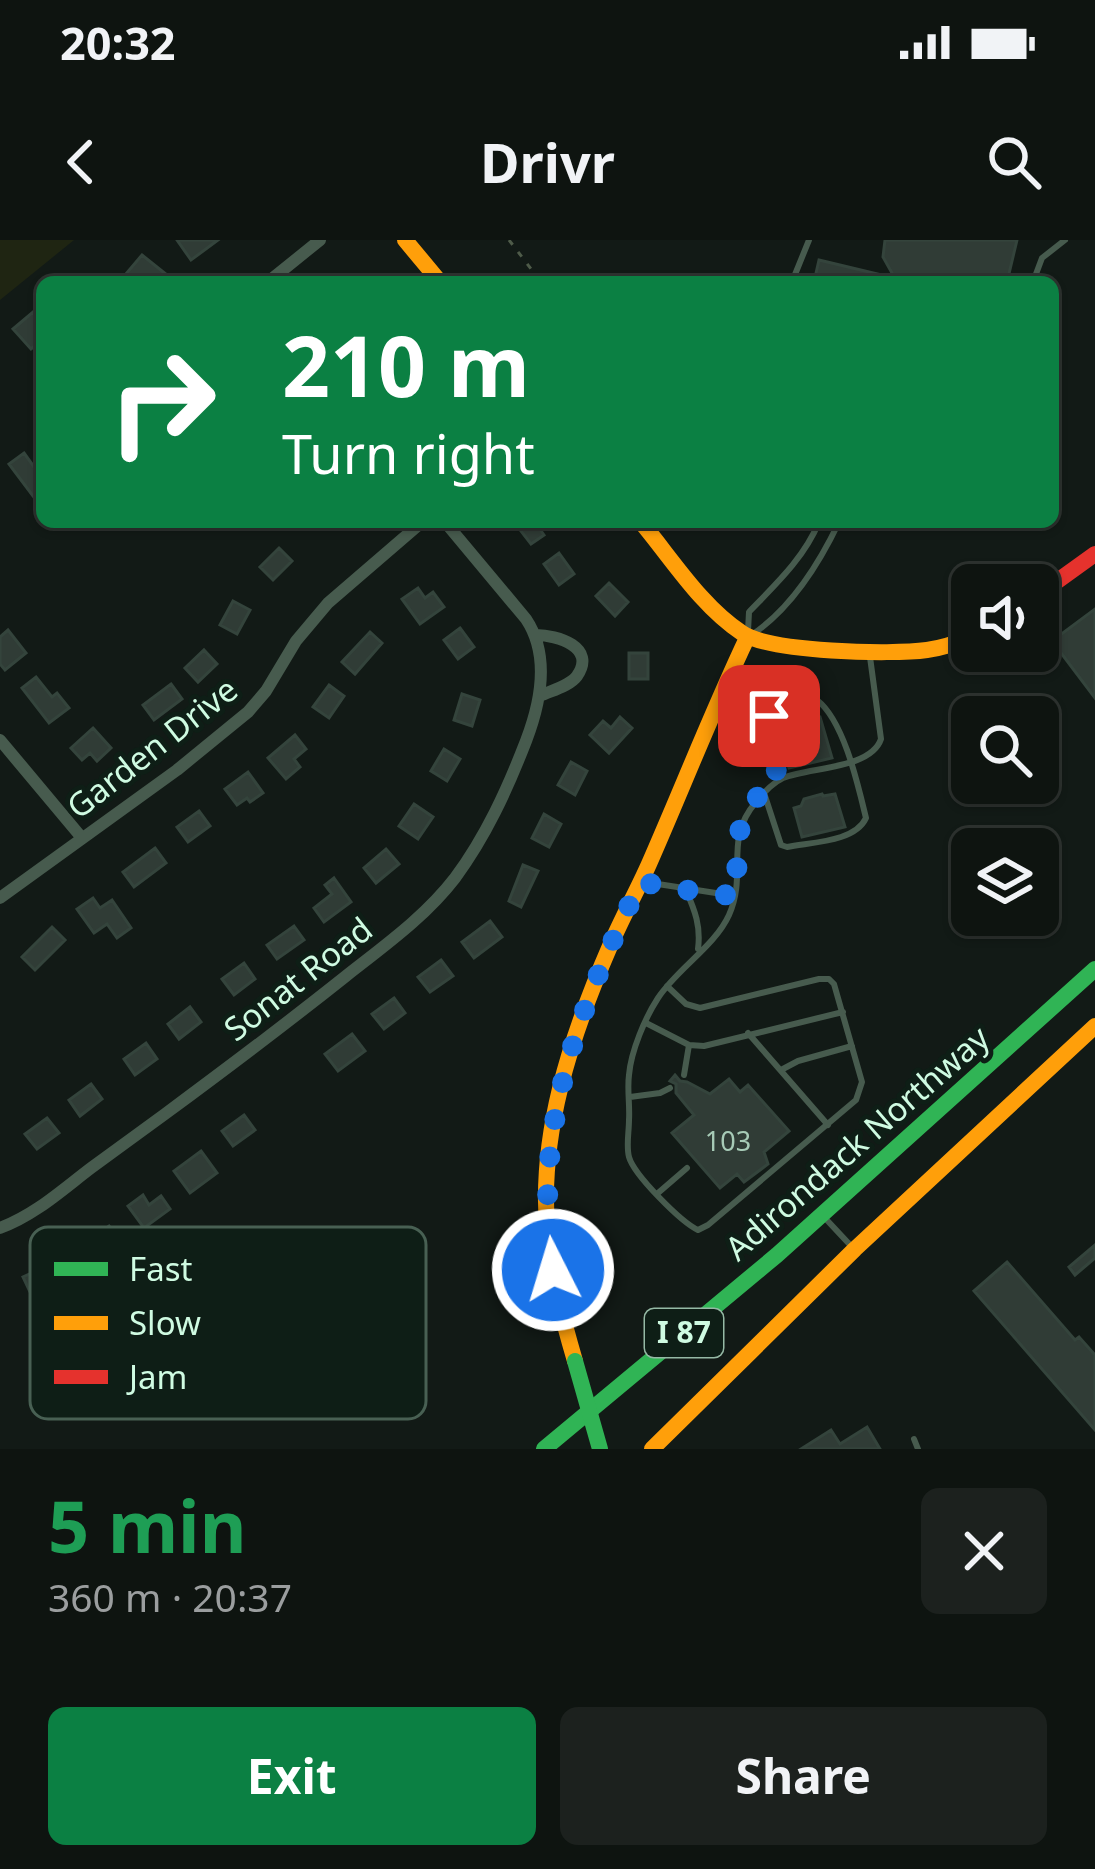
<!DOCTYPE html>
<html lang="en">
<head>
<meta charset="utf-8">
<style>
  :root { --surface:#0e1410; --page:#1c211e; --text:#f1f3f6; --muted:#9b9e9f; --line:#2e3330; --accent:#0b8043 }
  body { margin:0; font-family:"Noto Sans",sans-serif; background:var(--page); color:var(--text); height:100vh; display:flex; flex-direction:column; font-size:45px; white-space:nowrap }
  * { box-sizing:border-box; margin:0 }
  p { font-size:39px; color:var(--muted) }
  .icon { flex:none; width:66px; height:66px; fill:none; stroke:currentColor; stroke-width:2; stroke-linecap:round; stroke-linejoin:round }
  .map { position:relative; height:1209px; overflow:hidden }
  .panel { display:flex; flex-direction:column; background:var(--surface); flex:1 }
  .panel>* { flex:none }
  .guide { position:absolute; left:36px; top:36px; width:1023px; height:252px; border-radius:18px; box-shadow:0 3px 9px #0004,0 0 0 3px var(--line); background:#0b8043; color:#fff; overflow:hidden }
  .buttons { position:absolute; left:951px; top:324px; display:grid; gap:24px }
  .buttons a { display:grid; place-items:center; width:108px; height:108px; border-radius:18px; background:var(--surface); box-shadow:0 3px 9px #0004,0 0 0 3px var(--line); font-size:60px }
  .pin { position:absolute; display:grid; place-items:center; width:102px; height:102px; color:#fff; margin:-51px; border-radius:24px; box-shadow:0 6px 18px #0006 }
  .me { position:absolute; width:132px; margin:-66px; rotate:355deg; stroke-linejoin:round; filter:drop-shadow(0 0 9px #0008) }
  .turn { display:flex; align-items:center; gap:42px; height:252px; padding:0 48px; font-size:54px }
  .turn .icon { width:156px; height:156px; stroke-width:2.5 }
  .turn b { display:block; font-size:84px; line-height:102px }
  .round { display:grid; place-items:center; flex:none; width:126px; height:126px; border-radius:18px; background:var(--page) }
  .overview { display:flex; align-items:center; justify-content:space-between; height:204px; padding:0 48px }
  h1 { font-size:72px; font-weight:700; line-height:90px; color:#1e9e55 }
  .action { display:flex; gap:24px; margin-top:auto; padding:24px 48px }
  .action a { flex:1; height:138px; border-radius:18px; background:var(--accent); color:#fff; font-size:48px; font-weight:700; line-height:138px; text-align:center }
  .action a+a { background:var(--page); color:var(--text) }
  .status { display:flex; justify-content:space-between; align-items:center; height:84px; padding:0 60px; background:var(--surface); direction:ltr }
  .status svg { height:33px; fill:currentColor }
  header { display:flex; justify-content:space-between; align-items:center; height:156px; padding:0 48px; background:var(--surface); font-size:54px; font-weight:700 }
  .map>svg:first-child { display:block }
  .green { fill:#1f2512 }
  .building { fill:#303c36; stroke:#34443c; stroke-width:3 }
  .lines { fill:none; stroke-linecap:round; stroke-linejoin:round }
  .path { stroke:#4e5b49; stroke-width:3; stroke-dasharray:6 9; stroke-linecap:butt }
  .lane { stroke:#475b4e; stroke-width:6 }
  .street { stroke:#475b4e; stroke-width:12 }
  .fast { stroke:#30b455; stroke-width:16 }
  .slow { stroke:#ff9f0a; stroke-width:16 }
  .jam { stroke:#e5322d; stroke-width:16 }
  .fast-bridge { stroke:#30b455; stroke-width:16 }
  .route { stroke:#1a73e8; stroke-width:21; stroke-dasharray:0 37.8 }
  .labels { text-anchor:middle; stroke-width:10; stroke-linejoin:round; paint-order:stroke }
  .number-label { font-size:27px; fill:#a7cbb7 }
  .shield { fill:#0e1e16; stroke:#95b9a5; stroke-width:3 }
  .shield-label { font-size:30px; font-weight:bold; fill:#cffbe2 }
  .street-label { font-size:33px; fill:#cffbe2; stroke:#0e1e16 }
  .key { fill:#0e1e16; stroke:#486053; stroke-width:3 }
  .key-label { font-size:33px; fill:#cffbe2 }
</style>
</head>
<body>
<div class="status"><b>20:32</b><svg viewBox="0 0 49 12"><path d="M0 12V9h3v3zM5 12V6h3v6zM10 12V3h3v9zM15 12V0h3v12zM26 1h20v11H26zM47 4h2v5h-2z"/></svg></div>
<header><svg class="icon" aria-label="back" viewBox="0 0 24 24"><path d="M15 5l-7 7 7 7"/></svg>Drivr<svg class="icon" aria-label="search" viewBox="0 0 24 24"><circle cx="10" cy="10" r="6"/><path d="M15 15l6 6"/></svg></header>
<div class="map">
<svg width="1095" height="1209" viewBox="0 0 1095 1209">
  <rect width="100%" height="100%" fill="#121a16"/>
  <path class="green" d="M0,0H74L0,60Z"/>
  <path class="building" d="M177,0H218L191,20Z
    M885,0H1017L1007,42H897L883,17Z
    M142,15L167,35L161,42H133L125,35Z
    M819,20L894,38V42H814Z
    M33,72L42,82V100L31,109L13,89Z
    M24,213L42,238V256L36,260L9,224Z
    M514,282H535L544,295L531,304Z
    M279,308L292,321L273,340L260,327Z
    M559,313L574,334L559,345L544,324Z
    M609,343L628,362L615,376L596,356Z
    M418,348L425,358L433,352L444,367L420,384L402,359Z
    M233,361L250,370L237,394L220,385Z
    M1095,369V458L1052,401Z
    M460,388L474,407L458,419L444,400Z
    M8,390L26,413L5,430L0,424V397Z
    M370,392L382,403L355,434L342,422Z
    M204,410L217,424L198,442L185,428Z
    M629,413H648V439H629Z
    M36,437L52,457L57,453L69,468L49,483L22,448Z
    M171,444L182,459L154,480L143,465Z
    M329,445L344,456L329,478L313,467Z
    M462,454L480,460L472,486L454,480Z
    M620,477L632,488L609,513L590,495L603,481L611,488Z
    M820,477L832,518L789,528L777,490Z
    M93,488L111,508L97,521L90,513L82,520L71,508Z
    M295,495L306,509L294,519L300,527L286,539L268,518Z
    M444,509L460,519L447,541L431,531Z
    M571,522L587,531L575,555L558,545Z
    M248,532L263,553L250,562L247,558L237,565L225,549Z
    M822,554L823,556L835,554L845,587L802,597L794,568L801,566L804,559Z
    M414,564L433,577L418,599L399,586Z
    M199,571L210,586L188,602L177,587Z
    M544,574L561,584L549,607L532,598Z
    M155,608L166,623L134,647L123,632Z
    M386,609L399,624L376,643L364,628Z
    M523,625L538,631L521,667L509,661Z
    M334,638L351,662L324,682L314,668L332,654L325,645Z
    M93,658L100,668L112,660L131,688L117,698L107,684L94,693L77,669Z
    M490,681L502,697L474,718L462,702Z
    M294,686L304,700L277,719L267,705Z
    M52,687L65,700L35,730L22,717Z
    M441,720L453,736L430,752L418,737Z
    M244,723L255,739L234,755L222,739Z
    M394,758L405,773L384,789L372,774Z
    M190,767L201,782L179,799L168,784Z
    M352,794L365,811L338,831L325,814Z
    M146,803L157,819L135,835L124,819Z
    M675,835L680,841L687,842L710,854L729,839L740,852L748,845L789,891L764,912L768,924L744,942L737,934L720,948L672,893L694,875L676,853V844L670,841Z
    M91,844L102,859L80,876L69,860Z
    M244,875L255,890L233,906L222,891Z
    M47,878L59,893L37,909L25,894Z
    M201,911L217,933L190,953L174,931Z
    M143,955L149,965L161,956L170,969L144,988L128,966Z
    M109,986L122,1004L98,1021L85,1003Z
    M1095,1005V1018L1075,1035L1069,1027Z
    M1007,1022L1075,1100L1079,1097L1095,1115V1190L974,1051Z
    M49,1025L60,1048L46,1054L43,1048L31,1054L23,1037Z
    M867,1187L880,1209H801L831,1190L840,1204Z"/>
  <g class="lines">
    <path class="path" d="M509,0L541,42"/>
    <path class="lane" d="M792,42L809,0
      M1033,42L1042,18L1065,0
      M933,282L949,285L968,282
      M748,391L749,372C776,344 804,318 819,282
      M750,396C790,370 819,324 839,282
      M764,553L781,605L787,607C812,602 855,602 866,578C858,545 844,481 817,460L774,474L765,480V490L779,540
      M645,642L735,656
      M686,650C695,671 701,686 698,709
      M667,746L686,764L700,768L819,739H829L834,744L862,842L856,860L708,985L698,990C681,982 634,935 629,917C626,906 629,892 629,880C630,865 627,849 629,835C631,811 645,778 658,758C677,729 715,706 729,675C748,633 723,600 756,562C764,553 772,543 783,538C810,527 871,529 881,499L870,417
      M646,783L689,805L704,806L843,772
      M748,793L828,885
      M781,830L798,821L852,806
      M684,835L689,805
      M630,857L660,853L670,848
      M658,953L687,928
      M824,977L852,1007
      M914,1199L918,1209"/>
    <path class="street" d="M268,42L320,0
      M536,395C557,395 597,407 577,436C570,446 550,451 540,456
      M0,500L82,598
      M0,658L177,530L248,472L266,451L296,401L328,363L422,282
      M0,988C35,975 62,950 91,928C116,910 140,892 165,874C226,829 287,783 346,736C384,706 425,677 455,638C486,596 507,550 526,501C541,462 550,415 526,379L445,282"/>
    <path class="fast" d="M544,1209L777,1015L1095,729"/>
    <path class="slow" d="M405,0L440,42
      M641,282C672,319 701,366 742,393C770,412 891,415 927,410C943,408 957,403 972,397
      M575,1121C563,1080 552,1039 548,997C537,897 571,796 610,706C622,678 637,651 649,624C682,549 712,472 747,398
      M652,1209L855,1009L1095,786"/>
    <path class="jam" d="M1038,355L1095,314"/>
    <path class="fast-bridge" d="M575,1121L600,1209"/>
  </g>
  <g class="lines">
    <path class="route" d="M553,1030C531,890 580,765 641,641L662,647L735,656C741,605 727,573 779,540L765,490L769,476"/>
  </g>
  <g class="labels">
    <g class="number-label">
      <text x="728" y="911">103</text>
    </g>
    <rect class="shield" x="645" y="1069" width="78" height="48" rx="9"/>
    <g class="shield-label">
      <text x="684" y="1103">I 87</text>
    </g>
    <g class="street-label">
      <text transform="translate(152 508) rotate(-38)" y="12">Garden Drive</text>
      <text transform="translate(298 739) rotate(-38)" y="12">Sonat Road</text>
      <text transform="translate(857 903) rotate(-41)" y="12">Adirondack Northway</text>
    </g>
  </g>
  <rect x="30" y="987" width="396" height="192" rx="18" class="key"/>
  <rect x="54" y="1022" width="54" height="14" fill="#30b455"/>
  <rect x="54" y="1076" width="54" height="14" fill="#ff9f0a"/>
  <rect x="54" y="1130" width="54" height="14" fill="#e5322d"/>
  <g class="key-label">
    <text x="129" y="1041">Fast</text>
    <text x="129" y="1095">Slow</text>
    <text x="129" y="1149">Jam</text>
  </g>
</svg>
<div class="buttons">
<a><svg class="icon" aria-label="sound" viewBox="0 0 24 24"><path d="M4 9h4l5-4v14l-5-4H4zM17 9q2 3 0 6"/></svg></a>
<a><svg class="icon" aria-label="search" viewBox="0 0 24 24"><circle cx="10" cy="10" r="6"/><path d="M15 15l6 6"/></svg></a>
<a><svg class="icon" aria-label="layers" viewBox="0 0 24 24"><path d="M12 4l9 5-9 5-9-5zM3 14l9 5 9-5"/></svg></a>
</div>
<div class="pin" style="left:769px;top:476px;background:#d93025"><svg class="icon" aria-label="arrive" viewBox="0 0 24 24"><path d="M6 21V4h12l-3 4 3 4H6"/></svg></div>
<svg class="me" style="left:553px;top:1030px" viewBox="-20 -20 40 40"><circle r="17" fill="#1a73e8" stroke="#fff" stroke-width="3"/><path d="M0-11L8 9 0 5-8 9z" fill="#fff"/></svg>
<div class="guide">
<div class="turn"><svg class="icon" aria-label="right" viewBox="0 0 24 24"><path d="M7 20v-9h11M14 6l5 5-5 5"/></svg><div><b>210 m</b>Turn right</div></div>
</div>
</div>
<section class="panel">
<div class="overview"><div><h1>5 min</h1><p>360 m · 20:37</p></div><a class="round"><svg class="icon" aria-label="close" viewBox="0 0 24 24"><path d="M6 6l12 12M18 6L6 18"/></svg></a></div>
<div class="action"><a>Exit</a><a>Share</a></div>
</section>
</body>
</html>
